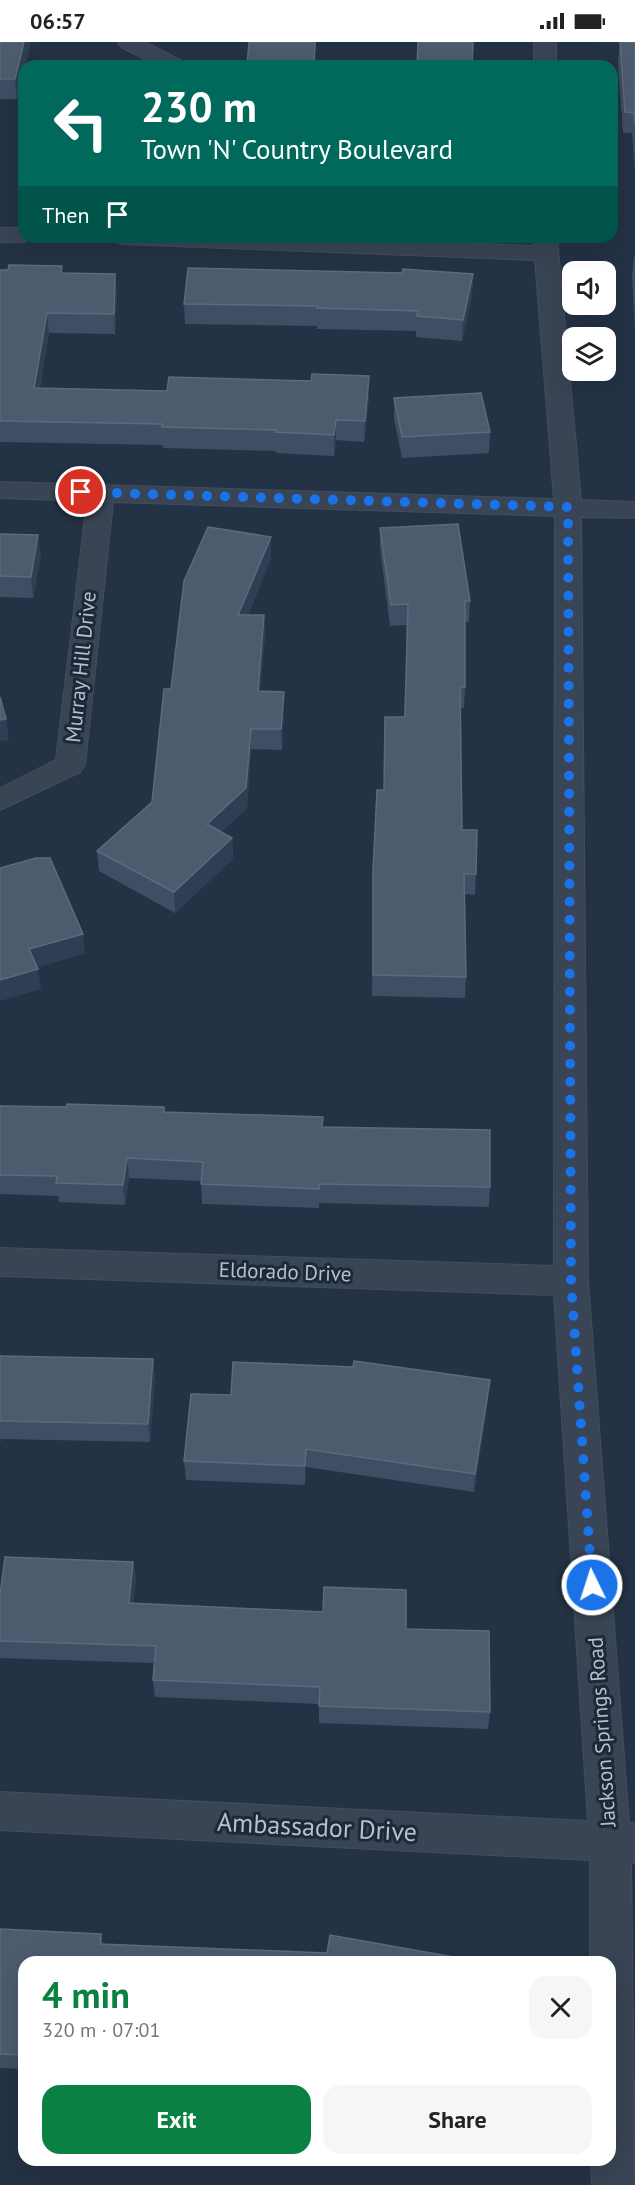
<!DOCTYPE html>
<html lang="en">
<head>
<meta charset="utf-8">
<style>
  :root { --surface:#fff; --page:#f6f6f6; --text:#222; --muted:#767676; --accent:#0b8043 }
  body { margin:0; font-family:"PT Sans",sans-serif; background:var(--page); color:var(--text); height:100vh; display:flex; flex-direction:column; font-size:22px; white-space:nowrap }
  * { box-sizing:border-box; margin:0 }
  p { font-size:20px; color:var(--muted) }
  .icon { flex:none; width:33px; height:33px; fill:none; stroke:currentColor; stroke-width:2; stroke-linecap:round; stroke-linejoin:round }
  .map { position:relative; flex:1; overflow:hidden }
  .side { position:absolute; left:18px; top:1914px; width:598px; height:210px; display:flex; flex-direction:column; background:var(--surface); border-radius:18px; box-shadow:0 6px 24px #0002 }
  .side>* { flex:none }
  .banner { position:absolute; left:18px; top:18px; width:600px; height:183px; border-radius:18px; box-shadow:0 6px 24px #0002; background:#00695c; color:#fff; overflow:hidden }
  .buttons { position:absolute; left:562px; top:219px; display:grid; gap:12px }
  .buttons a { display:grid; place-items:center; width:54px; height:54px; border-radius:12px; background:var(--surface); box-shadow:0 6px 24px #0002; font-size:30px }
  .pin { position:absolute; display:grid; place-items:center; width:51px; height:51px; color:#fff; margin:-26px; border:3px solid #fff; border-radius:50%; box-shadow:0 2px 6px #0007 }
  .me { position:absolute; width:66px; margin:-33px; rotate:356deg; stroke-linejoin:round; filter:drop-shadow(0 0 4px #0008) }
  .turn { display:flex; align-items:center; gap:21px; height:126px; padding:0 24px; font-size:27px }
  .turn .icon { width:78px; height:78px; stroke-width:2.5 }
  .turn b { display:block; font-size:42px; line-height:51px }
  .then { display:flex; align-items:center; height:57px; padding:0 24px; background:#0003; gap:12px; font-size:22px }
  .round { display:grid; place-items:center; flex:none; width:63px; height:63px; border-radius:18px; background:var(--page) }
  .headline { display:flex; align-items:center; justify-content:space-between; height:102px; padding:0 24px }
  h1 { font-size:36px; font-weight:600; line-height:45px; color:var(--accent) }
  .action { display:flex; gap:12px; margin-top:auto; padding:12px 24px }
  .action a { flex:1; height:69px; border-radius:18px; background:var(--accent); color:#fff; font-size:24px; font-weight:600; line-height:69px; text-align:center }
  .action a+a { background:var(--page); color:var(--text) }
  .status { display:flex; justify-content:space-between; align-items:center; height:42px; padding:0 30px; background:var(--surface); direction:ltr }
  .status svg { height:16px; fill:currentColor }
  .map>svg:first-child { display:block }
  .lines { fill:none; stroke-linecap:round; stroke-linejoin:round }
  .minor-casing { stroke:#424d5d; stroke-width:2 }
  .minor { fill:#394454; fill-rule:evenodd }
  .wall { fill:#3f4e63 }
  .shaded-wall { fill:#2f3e52 }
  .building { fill:#4c5b6e; stroke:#5c6a7d; stroke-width:1.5 }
  .route { stroke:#1a73e8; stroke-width:10; stroke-dasharray:0 18 }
  .labels { text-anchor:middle; stroke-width:6; stroke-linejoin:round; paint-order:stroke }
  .street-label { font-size:21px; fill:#b6bfcd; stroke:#1d2939 }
  .near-street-label { font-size:26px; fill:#b6bfcd; stroke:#1d2939 }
</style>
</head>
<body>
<div class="status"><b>06:57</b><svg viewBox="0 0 49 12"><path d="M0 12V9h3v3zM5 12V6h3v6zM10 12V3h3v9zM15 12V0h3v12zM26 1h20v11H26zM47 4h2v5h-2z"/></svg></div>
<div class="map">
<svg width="635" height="2143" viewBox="0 0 635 2143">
  <rect width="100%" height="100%" fill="#243245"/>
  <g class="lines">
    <g class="minor-casing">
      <path id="minor" d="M118,0H145L182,19L185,24H158L121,5Z
        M534,0H556V24H534Z
        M0,186H24V195H34L24,200H0Z
        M111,195H309L534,204L533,195H557L581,458L635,460V476L581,475L588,1239L629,1781H635V1821H631L635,2143H592L591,2118H610V1920H590V1818L0,1788V1750L588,1779L554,1253L0,1234V1206L554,1224L555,474L113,460L85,723L80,730L0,768V746L56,718L87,459L0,456V440L554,457L535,218L123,202L115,200Z"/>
    </g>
    <use href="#minor" class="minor"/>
  </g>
  <path class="wall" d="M0,0H31L25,24H24L17,57H0Z
    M620,0H635V132L632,91H623L618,20Z
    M634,214H635V290L632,234Z
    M0,228L63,231L115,232L117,252L115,292L49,291L40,346L369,355L364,400L336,398L334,414L276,411V409L163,406V403L0,400Z
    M473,232L472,253L462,299L416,295V289L317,287V284L185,282L184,262Z
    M394,356L490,390L489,411L402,416L394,377Z
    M380,486L470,559L469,580H465V645L464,666H460L462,788L476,832L475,853L465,852L466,935L465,956L372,954L373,829L384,748L404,675L407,583L390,584L380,507Z
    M0,492L41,514L33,556L0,555Z
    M271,516L248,573H264L265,594L260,650L284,671L282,708L251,707L247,766L221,790L232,796L233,817L175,871L99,829L97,809L152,760L171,647Z
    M0,1064L66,1065H164L165,1070L323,1075V1085L490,1145L489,1165L319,1161V1166L202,1162L201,1139L129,1136L125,1163L59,1160L58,1154L0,1152Z
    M0,1314L153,1317L155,1336L150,1400L1,1397L0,1401Z
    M490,1338L488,1357L474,1450L306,1425L305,1443L186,1438L184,1419L231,1353Z
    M133,1520L136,1537L133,1562L406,1587L490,1670L488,1687L319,1681V1662L155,1655L153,1638L154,1621L0,1616V1553Z
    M0,1887L101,1892L103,1902L482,1920H24V2027L0,2026Z"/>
  <path class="shaded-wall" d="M24,0H31L25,24H24V28L17,57L15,37Z
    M315,0H316L315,24H314Z
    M115,232L117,252L115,292L114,272Z
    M473,232L472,253L462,299L463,278Z
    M47,271L49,291L36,367L34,346Z
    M369,334V355L364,400L365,379Z
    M336,378V398L334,414V393Z
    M38,493L41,514L33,556L31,535Z
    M271,495V516L239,594L238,573Z
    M264,573L265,594L258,670V649Z
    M284,650V671L282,708L281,687Z
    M6,677L9,698L0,699V678Z
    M251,687V707L247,766L208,803L207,782Z
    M232,796L233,817L175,871L174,850Z
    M83,892L85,912L32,927L29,907Z
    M38,927L41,947L0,959V938Z
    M127,1116L129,1136L125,1163L123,1143Z
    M153,1317L155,1336L150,1400L148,1382Z
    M490,1338L488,1357L474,1450L475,1432Z
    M306,1407V1425L305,1443V1424Z
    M133,1520L136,1537L131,1579L129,1561Z"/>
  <path class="building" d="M0,0H24L15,37H0Z
    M249,0H315L314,24H247Z
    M418,0H473L472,24H417Z
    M620,0H635V83L634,71L625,70Z
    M9,223L62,224L61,231L115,232L114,272L47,271L34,346L167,349L169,335L311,339L312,332L369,334L365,379L336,378L334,393L275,390L276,388L162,385V382L0,379V228H8Z
    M188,226L402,231L403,227L473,232L463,278L417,274L418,269L317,266V264L184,262Z
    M481,351L490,390L402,395L394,356Z
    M458,482L470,559H465V645H460L462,788H477L476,832H464L466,935L373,933V829L377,748H384L385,675H405L408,562L391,563L380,486Z
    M208,485L271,495L238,573H264L258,649L284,650L281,687H251L246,746L207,782L232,796L174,850L97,809L152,760L164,647H171L184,539Z
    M0,492L38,493L31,535L0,534Z
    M0,655L6,677L0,678Z
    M36,816H50L83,892L29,907L38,927L0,938V826Z
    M67,1062L164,1065V1070L323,1075L322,1085L490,1088V1145L319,1142V1147L201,1142L203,1120L127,1116L123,1143L56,1141L57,1134L0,1133V1064L66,1065Z
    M0,1314L153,1317L148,1382L0,1379Z
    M354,1319L490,1338L475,1432L306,1407L305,1424L184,1419L191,1352L231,1353L233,1320L353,1325Z
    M5,1515L133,1520L129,1561L323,1570L324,1545L406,1548V1587L489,1589L490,1670L319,1664L320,1645L153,1638L156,1604L0,1599V1553Z
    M0,1887L101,1892L100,1902L327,1911L330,1893L482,1920H24V2013L0,2012Z"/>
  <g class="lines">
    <path class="route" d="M81,450L568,465L571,1239L592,1543"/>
  </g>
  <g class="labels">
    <g class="street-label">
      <text transform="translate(81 625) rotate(-84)" y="7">Murray Hill Drive</text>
      <text transform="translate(285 1230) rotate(2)" y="7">Eldorado Drive</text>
      <text transform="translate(602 1690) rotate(-94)" y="7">Jackson Springs Road</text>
    </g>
    <g class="near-street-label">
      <text transform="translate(317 1785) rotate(3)" y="9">Ambassador Drive</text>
    </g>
  </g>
</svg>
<div class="buttons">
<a><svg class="icon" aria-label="sound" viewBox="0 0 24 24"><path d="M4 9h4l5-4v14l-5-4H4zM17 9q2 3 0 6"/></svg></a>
<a><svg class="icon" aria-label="layers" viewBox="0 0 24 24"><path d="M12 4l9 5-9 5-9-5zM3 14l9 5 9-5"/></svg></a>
</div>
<div class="pin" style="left:81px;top:450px;background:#d93025"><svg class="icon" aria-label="arrive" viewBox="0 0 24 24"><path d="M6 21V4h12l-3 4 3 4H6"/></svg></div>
<svg class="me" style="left:592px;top:1543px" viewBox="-20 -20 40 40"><circle r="17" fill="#1a73e8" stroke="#fff" stroke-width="3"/><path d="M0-11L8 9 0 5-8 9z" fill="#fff"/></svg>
<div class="banner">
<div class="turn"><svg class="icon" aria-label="left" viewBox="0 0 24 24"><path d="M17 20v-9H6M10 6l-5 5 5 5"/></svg><div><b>230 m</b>Town 'N' Country Boulevard</div></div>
<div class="then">Then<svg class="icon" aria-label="arrive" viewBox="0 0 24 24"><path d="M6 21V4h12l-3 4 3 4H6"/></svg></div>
</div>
<section class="side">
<div class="headline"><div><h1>4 min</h1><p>320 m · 07:01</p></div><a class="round"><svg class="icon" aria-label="close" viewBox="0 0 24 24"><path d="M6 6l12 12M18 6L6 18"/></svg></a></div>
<div class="action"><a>Exit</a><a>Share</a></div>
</section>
</div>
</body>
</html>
